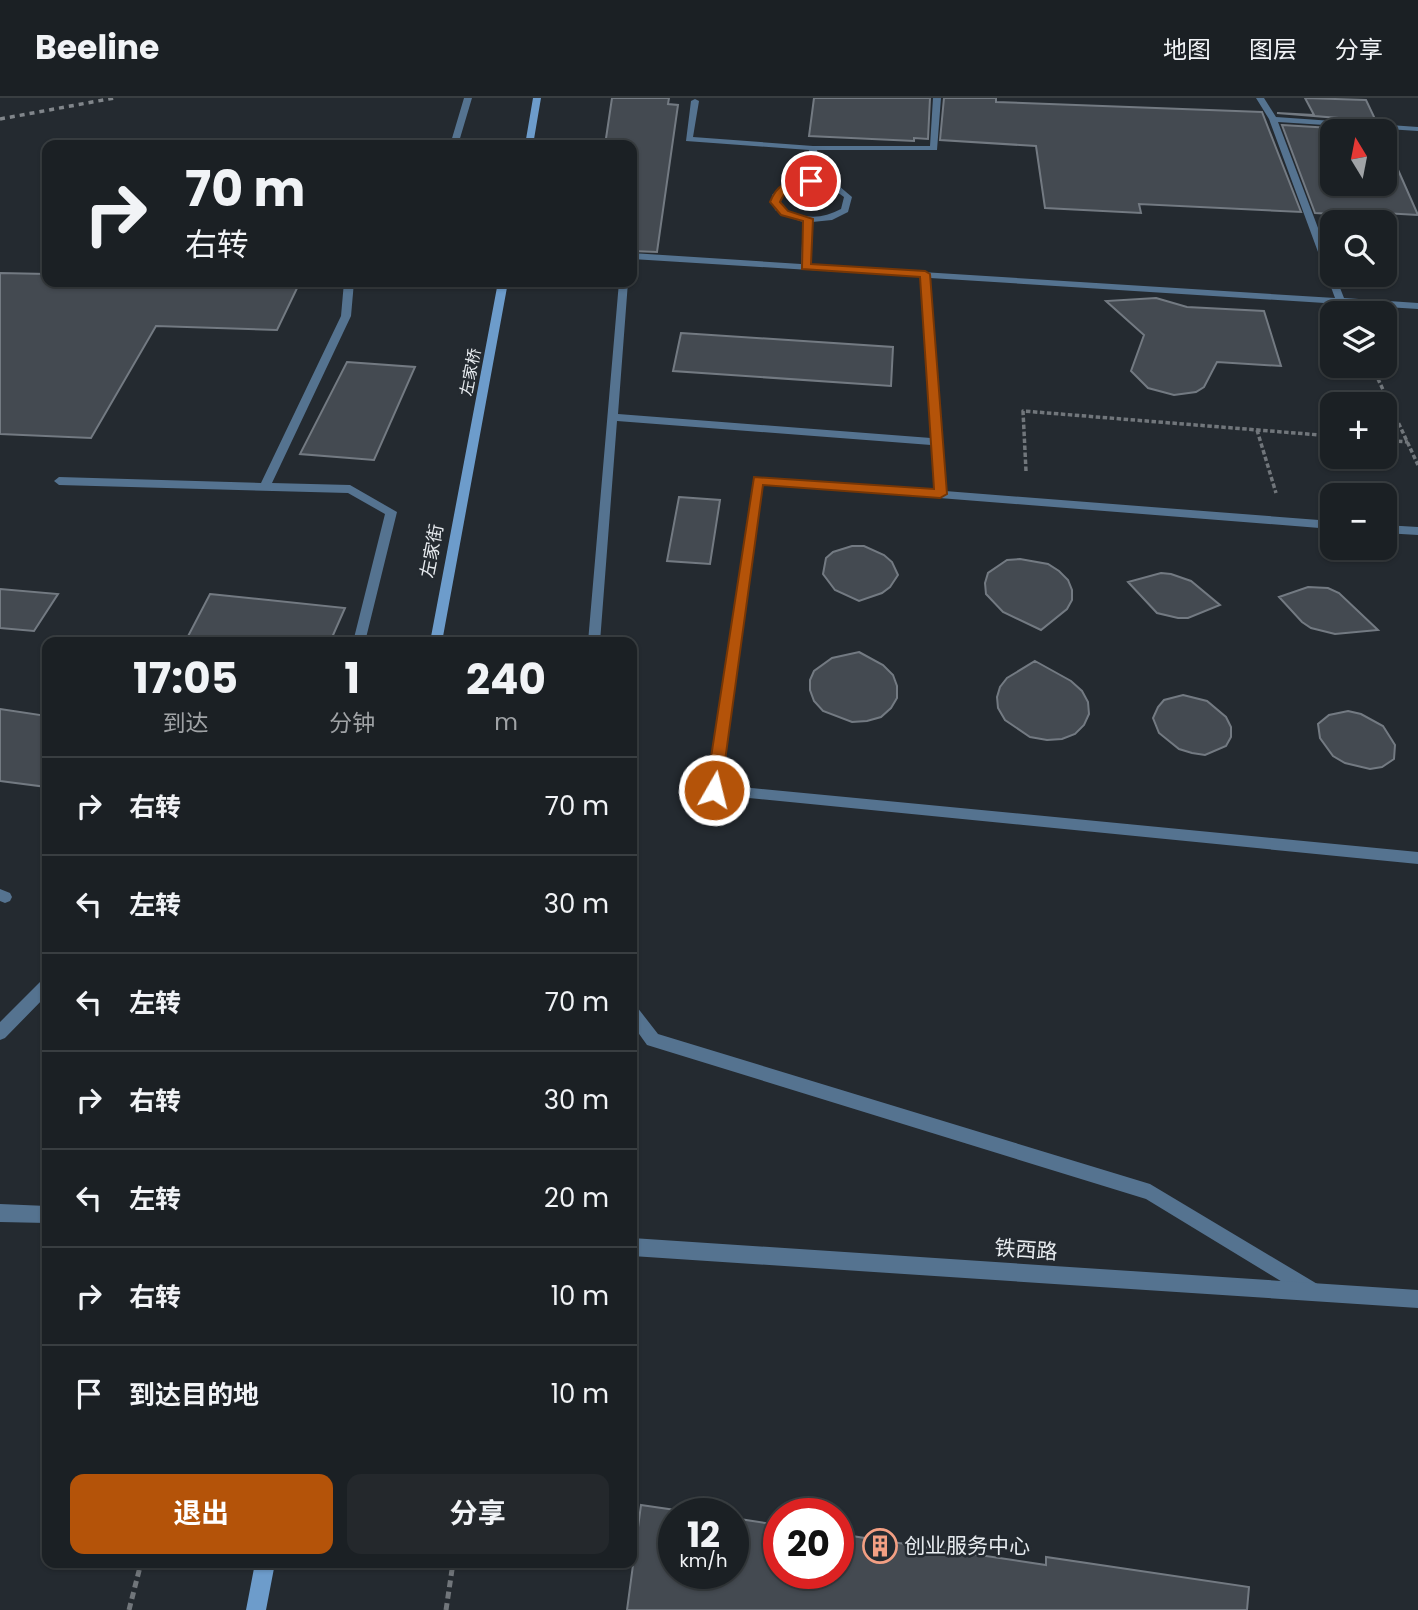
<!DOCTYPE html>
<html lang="zh">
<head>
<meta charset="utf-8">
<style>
  :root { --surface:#1b2024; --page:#24282c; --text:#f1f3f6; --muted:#a0a3a6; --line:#393e41; --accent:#b45309 }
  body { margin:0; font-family:Poppins,"Noto Sans SC",sans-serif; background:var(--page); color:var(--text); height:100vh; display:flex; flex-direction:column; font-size:26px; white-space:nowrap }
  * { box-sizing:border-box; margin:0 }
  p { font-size:23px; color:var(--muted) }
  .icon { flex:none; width:38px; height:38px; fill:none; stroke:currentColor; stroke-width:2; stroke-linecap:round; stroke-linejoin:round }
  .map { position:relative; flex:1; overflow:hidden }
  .details { position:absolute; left:42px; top:539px; width:595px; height:931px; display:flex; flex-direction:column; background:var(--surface); border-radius:14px; box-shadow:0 2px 5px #0004,0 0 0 2px var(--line) }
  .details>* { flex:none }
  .top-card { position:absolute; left:42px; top:42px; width:595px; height:147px; border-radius:14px; box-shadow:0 2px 5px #0004,0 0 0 2px var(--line); background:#1b2024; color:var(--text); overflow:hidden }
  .needle { width:46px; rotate:350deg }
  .buttons { position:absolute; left:1320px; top:21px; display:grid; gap:14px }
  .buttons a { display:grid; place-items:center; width:77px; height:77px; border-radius:14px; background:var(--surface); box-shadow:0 2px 5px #0004,0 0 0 2px var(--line); font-size:35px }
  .speed { position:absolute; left:658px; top:1400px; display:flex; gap:14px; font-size:35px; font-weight:700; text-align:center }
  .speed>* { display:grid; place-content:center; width:91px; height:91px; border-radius:50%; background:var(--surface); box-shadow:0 2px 5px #0004,0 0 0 2px var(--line); line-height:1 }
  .speed small { font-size:18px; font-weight:400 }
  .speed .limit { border:10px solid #d22; background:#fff; color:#111 }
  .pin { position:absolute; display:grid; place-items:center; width:60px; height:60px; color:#fff; margin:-30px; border:4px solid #fff; border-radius:50%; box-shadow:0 2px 7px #0007 }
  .me { position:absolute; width:77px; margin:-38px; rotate:8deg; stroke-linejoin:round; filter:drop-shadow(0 0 5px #0008) }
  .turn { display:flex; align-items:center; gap:24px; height:147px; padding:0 28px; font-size:32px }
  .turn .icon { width:91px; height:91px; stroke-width:2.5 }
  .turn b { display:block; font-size:49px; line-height:60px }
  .eta { display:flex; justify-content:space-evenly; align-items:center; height:119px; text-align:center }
  .eta b { font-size:42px; font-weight:700; line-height:49px }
  .primary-button { display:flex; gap:14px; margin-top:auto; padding:14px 28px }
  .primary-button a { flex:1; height:80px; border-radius:14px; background:var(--accent); color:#fff; font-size:28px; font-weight:700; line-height:80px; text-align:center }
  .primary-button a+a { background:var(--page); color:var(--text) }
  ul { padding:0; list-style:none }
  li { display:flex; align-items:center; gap:21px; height:98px; padding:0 28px; border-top:2px solid var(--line) }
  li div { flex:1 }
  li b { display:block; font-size:26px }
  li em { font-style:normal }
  header { display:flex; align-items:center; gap:42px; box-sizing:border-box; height:98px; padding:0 35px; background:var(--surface); border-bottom:2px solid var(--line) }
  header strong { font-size:33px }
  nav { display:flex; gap:38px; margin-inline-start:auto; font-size:24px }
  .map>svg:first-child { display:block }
  .building { fill:#444a51; stroke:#737a82; stroke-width:2 }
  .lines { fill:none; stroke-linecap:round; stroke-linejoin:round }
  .path-far1 { stroke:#71767b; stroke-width:3.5; stroke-dasharray:4.5 2.5; stroke-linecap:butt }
  .path { stroke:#71767b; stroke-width:5; stroke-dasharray:7 4.5; stroke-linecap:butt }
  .service { fill:#557390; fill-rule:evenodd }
  .tertiary { fill:#557390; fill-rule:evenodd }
  .secondary { fill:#6d9ccb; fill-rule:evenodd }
  .rail { stroke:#81868b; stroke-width:3.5; stroke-dasharray:5 5; stroke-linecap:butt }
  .route { fill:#b45309; stroke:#753606; stroke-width:2 }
  .labels { text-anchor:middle; stroke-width:5; stroke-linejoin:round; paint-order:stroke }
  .far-street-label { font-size:16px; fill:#e7ebef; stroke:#242a30 }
  .street-label { font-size:18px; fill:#e7ebef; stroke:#242a30 }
  .near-street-label { font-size:21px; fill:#e7ebef; stroke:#242a30 }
  .near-poi-label { font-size:21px; fill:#e7ebef; stroke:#242a30; text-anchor:start }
</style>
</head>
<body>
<header>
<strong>Beeline</strong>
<nav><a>地图</a><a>图层</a><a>分享</a></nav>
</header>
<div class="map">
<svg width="1418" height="1512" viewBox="0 0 1418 1512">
  <rect width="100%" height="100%" fill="#242a30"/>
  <path class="building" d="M612,0H669L668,6L678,7L657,154L632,153V47H605Z
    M814,0H930L928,41L914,40V43L809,38Z
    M944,0H996V4L1262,14L1301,114L1139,106L1141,115L1045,110L1036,48L940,42Z
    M1305,0L1366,2L1376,23L1277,15L1314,17Z
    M1282,27L1381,33H1332V86H1384V40L1418,117L1332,112V116L1315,115Z
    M0,175L47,176V184H300L277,232L156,228L91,340L0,336Z
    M1156,200L1187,209L1264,213L1281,268L1217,264L1204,289L1196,294L1174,297L1148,290L1131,273L1144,237L1106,203Z
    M681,235L893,249L891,288L673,273Z
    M347,264L415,269L374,362L300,356Z
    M679,399L720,402L710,466L667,463Z
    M852,448H864L884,457L892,464L898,477L890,489L882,495L859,503L835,492L823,476L826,460L833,454Z
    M1020,461L1048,466L1059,473L1068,482L1072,492V502L1067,511L1041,532L1003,514L986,496L985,485L988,475L1007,462Z
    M1161,475L1171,476L1191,483L1220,507L1188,520H1178L1157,515L1128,484Z
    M1308,489L1328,490L1339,495L1378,532L1335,536L1311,530L1302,524L1279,499Z
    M0,491L58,496L34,533L0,530Z
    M210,496L345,510L330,544H185Z
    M859,554L883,567L893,577L897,588V600L891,610L881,619L867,623L852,624L823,613L814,603L810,592V582L814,573L832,560Z
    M1035,563L1071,583L1082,593L1088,604L1089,616L1084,627L1075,636L1062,641L1047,642L1030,639L1005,622L998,610L997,599L1000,589L1007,580Z
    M1183,597L1207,603L1226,619L1231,629V639L1226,648L1205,657L1192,655L1179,651L1159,635L1153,620L1158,609L1164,602Z
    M0,611L47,618V689L0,683Z
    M1348,613L1361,616L1383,628L1395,647L1394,661L1382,669L1370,671L1345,665L1333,658L1320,640L1318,626L1329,617Z
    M641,1407L703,1416H674V1475H733V1420L779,1427V1475H838V1436L1046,1467V1459L1249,1489L1247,1512H627Z"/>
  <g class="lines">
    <path class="path-far1" d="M1372,268L1418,367
      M1257,332L1276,395
      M1384,342L1408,344
      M1026,373L1023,313L1332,338"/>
    <path class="path" d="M129,1512L141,1465
      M446,1512L453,1465"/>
    <path class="service" d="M464,0H472L458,47H450Z
      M933,0H941L937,52H817L814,81L839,88L852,99L848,114L832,122L812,124L810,167L1335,200L1269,21L1256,0H1264L1276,19L1418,29V33L1278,24L1332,167V177H1335L1344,200L1418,205V211L930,180L945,393L1332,423V431L763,386L721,687L1418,754V766L709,696L707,692L754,379L934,392L931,347L617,323L600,544H588L619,184H628L618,316L931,340L921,179L632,161V155L801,166L803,124L791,120L775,112L772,97L784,86L805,81L809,52L686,43L691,3L695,1L699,3L693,39L813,48H930ZM812,86C824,87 834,91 844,99L841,111C821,122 801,121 782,109L780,97C789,89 800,86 812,86Z
      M344,184H354L351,218L272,385L350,387L397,414L365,544H353L385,416L348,395L59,387L54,383L59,379L261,385L341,218Z
      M1384,427L1418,429V437L1384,435Z
      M0,791L10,795L12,799L10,803L5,805L0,803Z
      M47,880V897L5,940L0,942V924L42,882Z
      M632,907L637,909L658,936L1150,1086L1319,1187L1322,1193L1319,1199L1313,1202L1307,1199L1146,1101L647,947L632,926Z"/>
    <path class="tertiary" d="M0,1106L47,1108V1125L0,1124Z
      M632,1140L1418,1192V1210L632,1158Z"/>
    <path class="secondary" d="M533,0H541L533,47H525Z
      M498,184H508L442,544H430Z
      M255,1465H275L266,1512H246Z"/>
    <path class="rail" d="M0,21L114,0"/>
  </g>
  <path class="route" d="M811,81L816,83L815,85C798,89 787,87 780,104L788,113L813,121L811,166L925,173L930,176L947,396L940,400L763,387L721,692L714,698L706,692L754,379L934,391L920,179L802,171L803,123L781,117L770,104C779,82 790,84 811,81Z"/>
  <defs>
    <g id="building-ring" transform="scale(1.75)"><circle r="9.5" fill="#242a30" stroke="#f39f83" stroke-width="1.5"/><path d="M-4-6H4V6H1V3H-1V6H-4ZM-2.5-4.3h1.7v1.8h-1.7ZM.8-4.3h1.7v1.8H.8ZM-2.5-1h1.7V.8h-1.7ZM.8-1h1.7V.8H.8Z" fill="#f39f83"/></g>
  </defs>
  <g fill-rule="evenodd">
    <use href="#building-ring" x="880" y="1448"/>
  </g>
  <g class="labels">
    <g class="far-street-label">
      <text transform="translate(470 274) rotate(-79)" y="6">左家桥</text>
    </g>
    <g class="street-label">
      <text transform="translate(432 453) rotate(-79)" y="6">左家街</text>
    </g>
    <g class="near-street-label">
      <text transform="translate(1026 1152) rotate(4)" y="7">铁西路</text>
    </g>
    <g class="near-poi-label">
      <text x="904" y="1455">创业服务中心</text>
    </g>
  </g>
</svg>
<div class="buttons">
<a><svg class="needle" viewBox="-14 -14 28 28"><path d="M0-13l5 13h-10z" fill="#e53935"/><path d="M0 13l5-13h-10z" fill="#a0a3a6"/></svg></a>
<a><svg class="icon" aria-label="search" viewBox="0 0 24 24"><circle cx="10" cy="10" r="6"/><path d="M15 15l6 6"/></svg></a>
<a><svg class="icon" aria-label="layers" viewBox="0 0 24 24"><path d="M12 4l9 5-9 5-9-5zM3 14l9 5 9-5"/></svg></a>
<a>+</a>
<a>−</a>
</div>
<div class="speed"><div>12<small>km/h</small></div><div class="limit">20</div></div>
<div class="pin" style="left:811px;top:83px;background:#d93025"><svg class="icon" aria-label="arrive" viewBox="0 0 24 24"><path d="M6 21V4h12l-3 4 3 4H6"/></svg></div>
<svg class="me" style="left:714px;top:692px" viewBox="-20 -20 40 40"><circle r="17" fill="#b45309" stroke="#fff" stroke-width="3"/><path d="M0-11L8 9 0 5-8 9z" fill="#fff"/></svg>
<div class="top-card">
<div class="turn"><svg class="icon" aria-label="right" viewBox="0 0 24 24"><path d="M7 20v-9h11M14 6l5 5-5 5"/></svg><div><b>70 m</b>右转</div></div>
</div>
<section class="details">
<div class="eta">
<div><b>17:05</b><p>到达</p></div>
<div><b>1</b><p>分钟</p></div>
<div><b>240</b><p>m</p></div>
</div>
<ul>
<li><svg class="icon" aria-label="right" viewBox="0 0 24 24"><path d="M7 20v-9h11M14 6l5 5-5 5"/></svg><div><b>右转</b></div><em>70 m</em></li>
<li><svg class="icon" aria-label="left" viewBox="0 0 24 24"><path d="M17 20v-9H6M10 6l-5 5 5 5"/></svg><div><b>左转</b></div><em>30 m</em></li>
<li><svg class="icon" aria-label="left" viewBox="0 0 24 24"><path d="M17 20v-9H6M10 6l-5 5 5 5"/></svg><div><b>左转</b></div><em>70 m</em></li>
<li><svg class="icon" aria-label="right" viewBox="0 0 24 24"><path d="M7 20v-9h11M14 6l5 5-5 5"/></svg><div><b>右转</b></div><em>30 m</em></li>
<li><svg class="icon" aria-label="left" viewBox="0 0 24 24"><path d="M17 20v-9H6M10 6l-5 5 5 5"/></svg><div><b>左转</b></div><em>20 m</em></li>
<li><svg class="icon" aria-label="right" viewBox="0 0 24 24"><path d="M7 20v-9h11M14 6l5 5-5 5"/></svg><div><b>右转</b></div><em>10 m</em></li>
<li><svg class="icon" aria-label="arrive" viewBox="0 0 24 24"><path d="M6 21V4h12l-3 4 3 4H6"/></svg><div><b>到达目的地</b></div><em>10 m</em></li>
</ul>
<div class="primary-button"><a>退出</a><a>分享</a></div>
</section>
</div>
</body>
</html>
